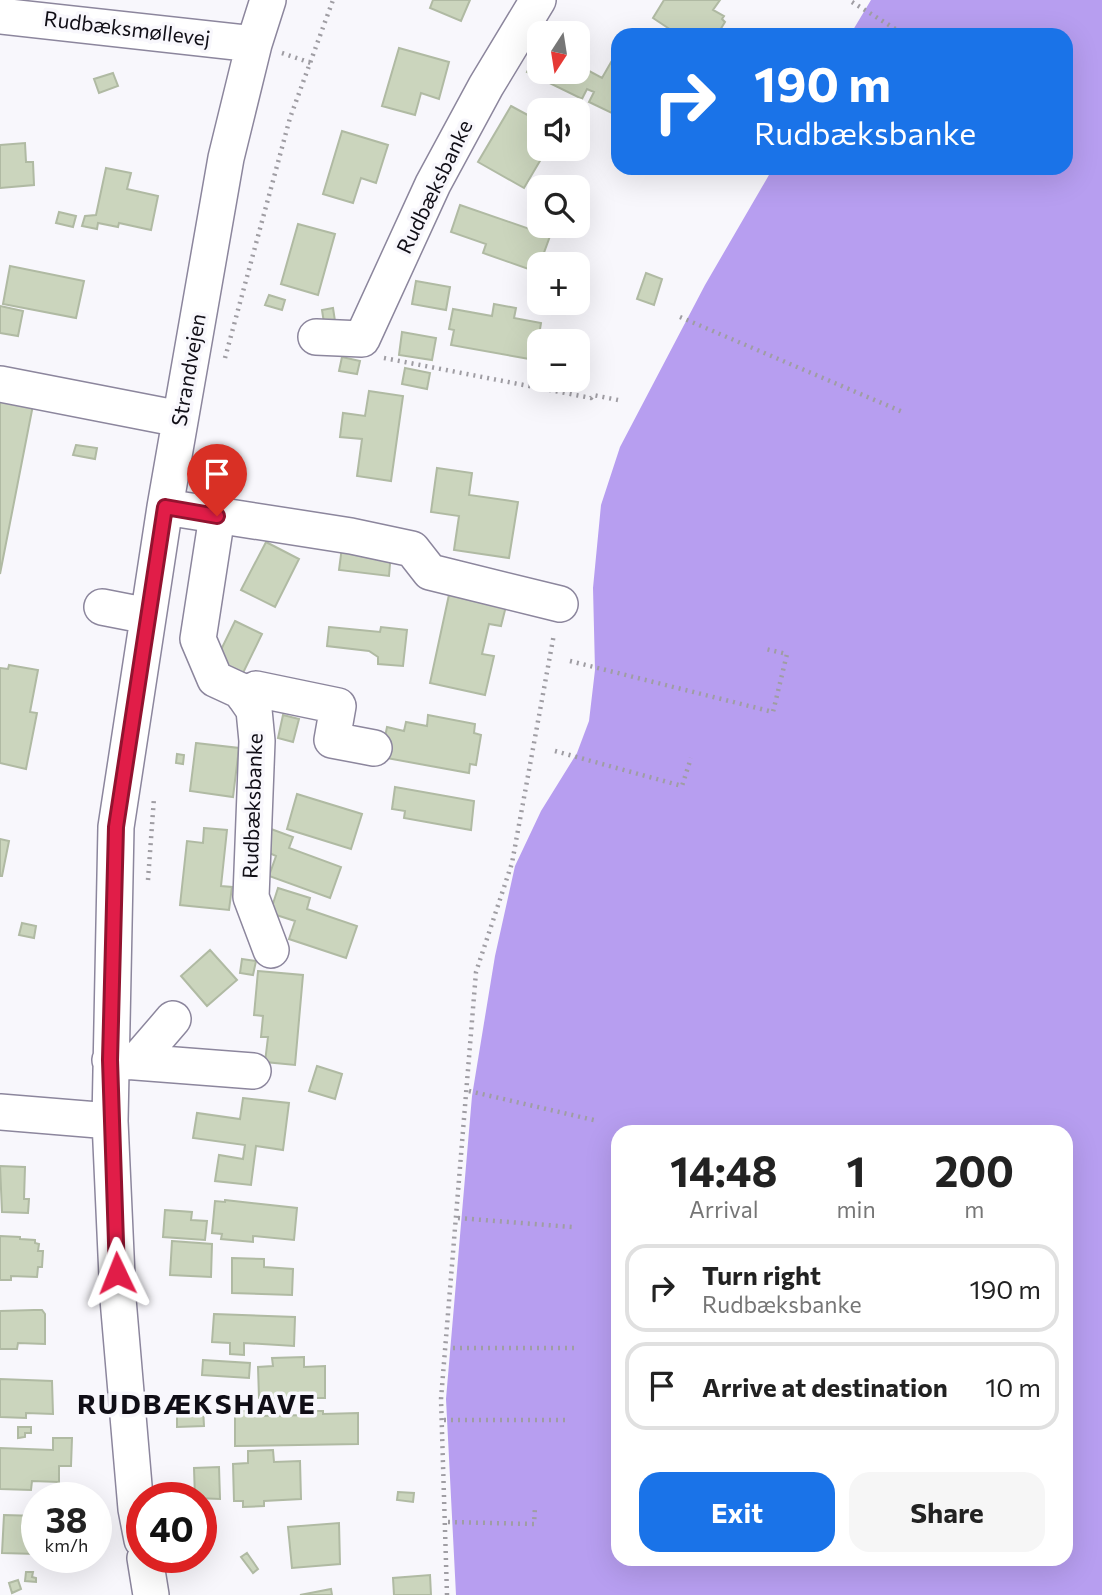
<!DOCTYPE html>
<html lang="en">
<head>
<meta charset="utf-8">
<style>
  :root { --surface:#fff; --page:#f6f6f6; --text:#222; --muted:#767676; --line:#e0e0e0; --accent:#1a73e8 }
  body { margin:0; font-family:Commissioner,sans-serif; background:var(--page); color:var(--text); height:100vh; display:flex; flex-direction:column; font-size:26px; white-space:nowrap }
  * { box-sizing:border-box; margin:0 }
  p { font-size:23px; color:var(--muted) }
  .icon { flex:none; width:38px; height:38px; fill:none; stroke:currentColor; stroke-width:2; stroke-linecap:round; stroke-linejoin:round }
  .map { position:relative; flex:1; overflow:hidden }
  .panel { position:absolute; left:611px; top:1125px; width:462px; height:441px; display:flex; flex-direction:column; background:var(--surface); border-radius:21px; box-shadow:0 7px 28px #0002 }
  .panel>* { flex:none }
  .top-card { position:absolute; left:611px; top:28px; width:462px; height:147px; border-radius:21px; box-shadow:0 7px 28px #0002; background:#1a73e8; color:#fff; overflow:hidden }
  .needle { width:46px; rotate:192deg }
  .fabs { position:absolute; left:527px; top:21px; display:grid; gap:14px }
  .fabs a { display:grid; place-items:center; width:63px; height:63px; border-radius:14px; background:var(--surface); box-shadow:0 7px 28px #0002; font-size:35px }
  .speed { position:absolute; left:21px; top:1482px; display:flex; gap:14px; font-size:35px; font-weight:700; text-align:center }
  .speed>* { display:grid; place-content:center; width:91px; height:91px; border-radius:50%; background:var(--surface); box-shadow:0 7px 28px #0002; line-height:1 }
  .speed small { font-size:18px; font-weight:400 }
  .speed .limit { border:10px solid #d22; background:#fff; color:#111 }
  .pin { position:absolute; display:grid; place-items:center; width:60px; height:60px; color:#fff; margin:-72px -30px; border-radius:50% 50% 50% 0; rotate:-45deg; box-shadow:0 0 7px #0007 }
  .pin .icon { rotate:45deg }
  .me { position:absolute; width:77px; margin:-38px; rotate:358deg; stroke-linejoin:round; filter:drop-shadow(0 0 5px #0008) }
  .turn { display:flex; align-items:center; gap:24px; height:147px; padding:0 28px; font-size:32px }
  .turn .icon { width:91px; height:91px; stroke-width:2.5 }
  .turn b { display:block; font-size:49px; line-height:60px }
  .eta { display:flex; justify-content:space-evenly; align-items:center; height:119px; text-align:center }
  .eta b { font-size:42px; font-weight:700; line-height:49px }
  .action { display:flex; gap:14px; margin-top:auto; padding:14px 28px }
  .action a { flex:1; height:80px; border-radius:21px; background:var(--accent); color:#fff; font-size:28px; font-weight:700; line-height:80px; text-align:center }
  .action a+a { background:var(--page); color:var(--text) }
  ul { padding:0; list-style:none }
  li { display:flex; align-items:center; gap:21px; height:88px; margin:0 14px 10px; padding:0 14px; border:4px solid var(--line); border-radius:21px }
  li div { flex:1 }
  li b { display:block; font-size:26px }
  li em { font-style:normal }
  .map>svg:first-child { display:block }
  .water { fill:#b79ef0; fill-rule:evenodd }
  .building { fill:#cbd5bd; stroke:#b0baa3; stroke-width:2 }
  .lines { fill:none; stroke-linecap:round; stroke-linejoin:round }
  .minor-casing { stroke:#8c869d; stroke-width:38 }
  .path { stroke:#9f9da3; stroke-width:4.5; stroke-dasharray:2 5; stroke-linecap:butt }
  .minor { stroke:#fff; stroke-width:35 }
  .route-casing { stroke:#92132f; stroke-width:18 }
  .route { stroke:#e11d48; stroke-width:12 }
  .labels { text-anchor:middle; stroke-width:7; stroke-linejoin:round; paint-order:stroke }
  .street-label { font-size:21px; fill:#100e16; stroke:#f8f7fc }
  .district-label { font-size:28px; font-weight:bold; letter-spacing:2px; fill:#100e16; stroke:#f8f7fc }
</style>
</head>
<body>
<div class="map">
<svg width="1102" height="1595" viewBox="0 0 1102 1595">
  <rect width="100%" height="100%" fill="#f8f7fc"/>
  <path class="water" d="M871,0H1102V1595H456L446,1399L472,1096L495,956L515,866L541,811L577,753L589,721L595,670L593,588L601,505L620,447L705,285L773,168H1066V35H850ZM618,1132H1066V1559H618Z"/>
  <path class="building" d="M433,0H470L461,21L430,8Z
    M664,0H720L713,10L724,16L722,19L725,22L717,35H672L674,32L653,18Z
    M399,48L449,62L439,99L421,93L415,115L382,106Z
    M539,49V72H578V65L602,78L618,50V116L589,102L594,92L587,89L582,99L527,72Z
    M113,73L118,86L99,93L94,79Z
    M511,106L537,120L530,134L539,139V149H547L524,188L478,162Z
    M342,131L388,145L376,183L361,178L353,203L323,194Z
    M25,143L26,162H33L34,185L0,188V145Z
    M106,168L131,173L127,189L158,196L151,230L119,223L118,227L98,223L97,229L82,226L85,216L96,215Z
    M460,205L550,236L537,272L483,253L486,244L451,232Z
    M59,212L76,216L73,227L56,223Z
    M298,224L335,234L318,295L281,284Z
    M10,266L84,281L76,318L3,304Z
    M646,273L662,279L654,305L637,299Z
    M416,281L450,287L446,310L412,304Z
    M269,295L285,300L282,310L265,305Z
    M494,304L516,308L514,318L541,323L535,360L451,345L454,330L449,329L453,309L492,316Z
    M0,306L23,311L18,336L0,333Z
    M333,308L335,321L324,323L322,310Z
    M402,332L436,338L432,360L399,355Z
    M342,357L360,361L357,374L339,371Z
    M405,368L430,373L427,389L402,384Z
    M369,391L403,396L391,481L357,476L362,439L340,437L343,413L365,416Z
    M0,399L33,405L0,574Z
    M76,445L97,448L95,459L73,455Z
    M437,468L472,473L469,495L518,502L509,558L454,550L459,516L431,512Z
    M266,542L299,559L275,607L241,590Z
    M342,547L391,552L389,576L339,570Z
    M450,590L507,602L501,626L489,624L482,654L494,656L485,695L430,683Z
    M235,621L262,634L243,673L216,660Z
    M329,627L380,632L381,627L407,630L403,666L378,664V657L369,651L327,646Z
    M9,665L38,670L30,712L37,713L26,769L0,763V668L8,669Z
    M283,715L299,719L293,742L278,738Z
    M428,715L475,724L474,733L481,735L476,765L470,764L469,773L381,757L387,727L404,731L406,722L427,726Z
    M196,743L239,748L233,797L190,791Z
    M177,754L184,755L183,764L176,763Z
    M395,787L474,801L471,830L404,818L405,811L392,809Z
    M297,794L362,814L351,849L287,829Z
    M204,828L227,830L221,886L232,887L229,910L180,905L187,841L203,843Z
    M271,829L293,837L289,848L341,867L330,898L269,876L276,856L263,850Z
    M0,839L9,841L2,876H0Z
    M278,888L310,898L307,909L357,926L346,958L289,939L295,921L270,913Z
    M22,923L36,926L34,938L19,935Z
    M210,950L237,980L207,1006L181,976Z
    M242,959L256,961L253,975L240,973Z
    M258,971L303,975L295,1065L265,1062L268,1037H261L263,1016L254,1015Z
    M317,1066L342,1074L335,1099L309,1091Z
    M243,1098L289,1103L283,1150L256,1146L251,1185L215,1181L219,1155L243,1159L245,1145L193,1138L197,1113L240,1119Z
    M0,1166L25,1167L24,1199H29L28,1213L2,1212Z
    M225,1200L297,1208L294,1240L253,1236V1242L221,1239L222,1234L212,1233L215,1201L225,1202Z
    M165,1210L192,1212L191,1220L207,1221L205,1240L163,1237Z
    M0,1236L20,1237V1239L35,1240V1243L39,1244L38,1251H43L42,1267H38L37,1277L11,1276V1280H0Z
    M172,1241L212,1244L211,1277L170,1275Z
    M232,1258L264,1259V1267L293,1269L292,1295L232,1293Z
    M34,1310H42L45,1314V1344L18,1343L17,1349H0V1311Z
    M214,1314L295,1317L294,1346L244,1343V1355L230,1354V1343L212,1342Z
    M304,1357V1367L325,1366V1398H259L258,1367L273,1366L272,1358Z
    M203,1360L250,1363L249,1378L202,1375Z
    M0,1379L52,1381L53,1414L26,1413V1418L0,1417Z
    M203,1407L204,1426L177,1427V1408Z
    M235,1411H259V1416L309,1415V1411H323V1414L358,1413V1444L235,1446Z
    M18,1427H31V1433H25V1437L18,1438Z
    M53,1438H72L71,1466H59V1482L32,1481L31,1490L0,1489V1448L53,1450Z
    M273,1450L274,1462L300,1461L301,1499L264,1501V1506L243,1507V1501H234L233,1464L248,1463V1451Z
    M219,1467L220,1499L195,1498L194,1468Z
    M398,1492L414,1493L413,1502L397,1500Z
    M4,1515L37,1516V1554L2,1553Z
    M339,1523L340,1564L292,1568L288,1527Z
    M247,1553L258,1569L253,1573L241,1557Z
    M26,1572H33L32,1577L36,1578V1582L25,1581Z
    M430,1575L431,1595H394L393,1578Z
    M18,1580L21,1589L12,1593L9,1583Z
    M331,1589L332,1595H300Z"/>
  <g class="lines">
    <g class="minor-casing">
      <path id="minor" d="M0,16L254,44
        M316,337L362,339L433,184L486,86L538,0
        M0,384L180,419
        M165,507L351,536L412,549L430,572L560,604
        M217,516L198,639L215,679L241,691L254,710L257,741L251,897L271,950
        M102,607L148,616
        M244,696L256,689L338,706L332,740L374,748
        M110,1060L253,1071
        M136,1062L173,1019
        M0,1112L110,1121
        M142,1540L136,1509L118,1299L110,1121L116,827L165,507L226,158L254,44L268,0
        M145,1558L151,1595"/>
    </g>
    <path class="path" d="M852,2L905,35
      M282,53L311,63
      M680,317L905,413
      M225,358L290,118L333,0
      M384,358L591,398L593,395L618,400
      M570,661L773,712L787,654L766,649
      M555,751L682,786L691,758
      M148,880L154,798
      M469,1091L598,1121
      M458,1218L572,1227
      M453,1348H576
      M444,1420H569
      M448,1522L534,1524L535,1507
      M447,1595L441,1399L476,972L512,863L554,634"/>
    <use href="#minor" class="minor"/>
  </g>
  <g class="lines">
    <g class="route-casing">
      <path id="route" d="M117,1273L110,1060L116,827L165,507L217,516"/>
    </g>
    <use href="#route" class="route"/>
  </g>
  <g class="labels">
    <g class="street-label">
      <text transform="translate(127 29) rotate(7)" y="7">Rudbæksmøllevej</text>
      <text transform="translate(435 187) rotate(-64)" y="7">Rudbæksbanke</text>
      <text transform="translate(189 370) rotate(-80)" y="7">Strandvejen</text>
      <text transform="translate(253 806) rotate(-88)" y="7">Rudbæksbanke</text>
    </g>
    <g class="district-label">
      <text x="197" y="1414">RUDBÆKSHAVE</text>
    </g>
  </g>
</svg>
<div class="fabs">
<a><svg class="needle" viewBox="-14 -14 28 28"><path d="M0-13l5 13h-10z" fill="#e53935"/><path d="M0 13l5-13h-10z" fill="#767676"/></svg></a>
<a><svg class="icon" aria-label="sound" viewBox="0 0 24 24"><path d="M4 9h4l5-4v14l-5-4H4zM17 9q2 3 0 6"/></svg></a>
<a><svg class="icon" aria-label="search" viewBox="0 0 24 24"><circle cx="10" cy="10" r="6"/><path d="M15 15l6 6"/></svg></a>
<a>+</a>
<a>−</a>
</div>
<div class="speed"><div>38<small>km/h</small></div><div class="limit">40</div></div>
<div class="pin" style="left:217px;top:516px;background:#d93025"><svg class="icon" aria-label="arrive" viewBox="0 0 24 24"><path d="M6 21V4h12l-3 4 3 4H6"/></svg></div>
<svg class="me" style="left:117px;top:1273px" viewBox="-20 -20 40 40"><path d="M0-17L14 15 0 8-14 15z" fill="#e11d48" stroke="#fff" stroke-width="4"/></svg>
<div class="top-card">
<div class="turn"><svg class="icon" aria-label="right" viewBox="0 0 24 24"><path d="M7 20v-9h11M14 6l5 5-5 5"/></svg><div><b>190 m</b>Rudbæksbanke</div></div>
</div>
<section class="panel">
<div class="eta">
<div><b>14:48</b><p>Arrival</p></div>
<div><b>1</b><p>min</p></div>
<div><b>200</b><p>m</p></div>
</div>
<ul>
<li><svg class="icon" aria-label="right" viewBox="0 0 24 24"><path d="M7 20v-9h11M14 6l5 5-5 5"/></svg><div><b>Turn right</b><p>Rudbæksbanke</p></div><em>190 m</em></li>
<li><svg class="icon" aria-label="arrive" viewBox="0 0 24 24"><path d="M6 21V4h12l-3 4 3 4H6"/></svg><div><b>Arrive at destination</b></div><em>10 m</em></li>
</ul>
<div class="action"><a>Exit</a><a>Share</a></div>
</section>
</div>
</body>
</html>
